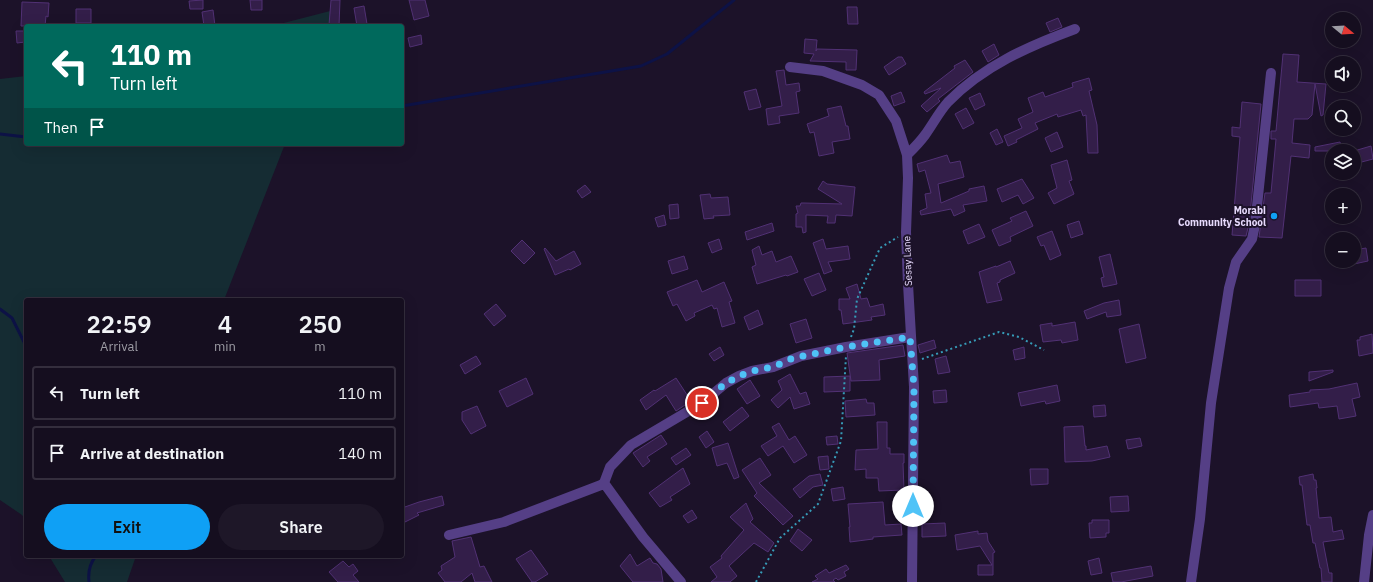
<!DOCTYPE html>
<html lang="en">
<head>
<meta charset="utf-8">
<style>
  :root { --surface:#150e1f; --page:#1e1728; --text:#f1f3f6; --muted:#9d9ca4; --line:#342e3d; --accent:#0fa0f5 }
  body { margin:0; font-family:"IBM Plex Sans",sans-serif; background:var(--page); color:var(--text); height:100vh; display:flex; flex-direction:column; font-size:15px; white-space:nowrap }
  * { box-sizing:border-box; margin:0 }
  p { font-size:13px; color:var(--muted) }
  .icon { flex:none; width:22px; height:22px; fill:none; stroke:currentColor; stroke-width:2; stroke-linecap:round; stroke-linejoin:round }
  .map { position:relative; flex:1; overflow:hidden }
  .side { position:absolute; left:24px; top:298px; width:380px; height:260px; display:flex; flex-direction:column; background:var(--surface); border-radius:4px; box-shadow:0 4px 16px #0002,0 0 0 1px var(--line) }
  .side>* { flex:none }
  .top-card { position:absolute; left:24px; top:24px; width:380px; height:122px; border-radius:4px; box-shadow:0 4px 16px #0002,0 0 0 1px var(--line); background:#00695c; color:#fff; overflow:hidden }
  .needle { width:26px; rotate:108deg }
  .tools { position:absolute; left:1325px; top:12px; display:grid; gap:8px }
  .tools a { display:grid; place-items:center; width:36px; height:36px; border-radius:50%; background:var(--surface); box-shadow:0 4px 16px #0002,0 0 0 1px var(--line); font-size:20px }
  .pin { position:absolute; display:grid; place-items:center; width:34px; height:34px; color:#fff; margin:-17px; border:2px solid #fff; border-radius:50%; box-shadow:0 1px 4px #0007 }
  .me { position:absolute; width:44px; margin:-22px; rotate:0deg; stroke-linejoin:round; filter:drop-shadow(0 0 3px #0008) }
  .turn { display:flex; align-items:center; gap:14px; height:84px; padding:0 20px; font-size:18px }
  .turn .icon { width:52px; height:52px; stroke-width:2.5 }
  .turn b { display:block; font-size:28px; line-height:34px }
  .then { display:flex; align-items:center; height:38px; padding:0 20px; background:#0003; gap:8px; font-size:15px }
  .eta { display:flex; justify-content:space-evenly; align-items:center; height:68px; text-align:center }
  .eta b { font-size:24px; font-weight:600; line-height:28px }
  .action { display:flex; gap:8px; margin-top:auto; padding:8px 20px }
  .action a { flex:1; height:46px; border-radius:24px; background:var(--accent); color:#111; font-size:16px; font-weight:600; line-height:46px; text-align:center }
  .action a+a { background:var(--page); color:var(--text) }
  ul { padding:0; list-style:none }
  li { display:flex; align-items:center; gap:12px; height:54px; margin:0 8px 6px; padding:0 12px; border:2px solid var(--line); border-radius:4px }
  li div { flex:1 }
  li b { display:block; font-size:15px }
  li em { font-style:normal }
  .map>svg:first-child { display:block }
  .green { fill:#152c33 }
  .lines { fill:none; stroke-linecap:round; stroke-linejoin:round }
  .stream { stroke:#0d1246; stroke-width:3 }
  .building { fill:#331e49; stroke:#513174 }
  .path { stroke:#369bb7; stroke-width:2; stroke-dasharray:2 3; stroke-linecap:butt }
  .street { stroke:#553f86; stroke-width:10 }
  .route { stroke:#4fc3f7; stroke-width:7; stroke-dasharray:0 12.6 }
  .poi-dot { fill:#0fa0f5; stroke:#1c1229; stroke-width:1.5 }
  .labels { text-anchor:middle; stroke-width:4; stroke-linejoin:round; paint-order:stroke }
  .poi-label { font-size:10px; font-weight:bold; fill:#e8dbfe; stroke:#1c1229; text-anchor:end }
  .street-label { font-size:10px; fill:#e8dbfe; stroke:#1c1229 }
</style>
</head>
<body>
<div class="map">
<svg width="1373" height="582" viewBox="0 0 1373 582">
  <rect width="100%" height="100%" fill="#1c1229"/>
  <path class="green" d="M338,9L332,26H272Z
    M26,76V144H285L224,300H26V520L22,515L0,500V79Z
    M49,556H136L127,582H65Z"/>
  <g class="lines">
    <path class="stream" d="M402,106L641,66L667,54L734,0
      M0,134L26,137
      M0,309L12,318L26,346
      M89,582C88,573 90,563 96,556"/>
  </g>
  <path class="building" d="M203,0V9H190L189,1Z
    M250,0H262V10H251Z
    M331,0H340L339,26L329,25Z
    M409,0H425L429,16L414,20Z
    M22,2L49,3L48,17L46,16L45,26H21Z
    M364,6L367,24L357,26L354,8Z
    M847,7H857L858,24H848Z
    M76,9H91V23H76Z
    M213,10L215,26H204L202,12Z
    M1058,18L1062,27L1050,32L1046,23Z
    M16,31H25V42L17,43Z
    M421,35L422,44L410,47L408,38Z
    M805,39L817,40L816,51L817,49L857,50L856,70H846V62L810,61L814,54L804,53Z
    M994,44L999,55L988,62L982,51Z
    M1283,54L1299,55L1297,82L1326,84L1323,115L1321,116L1315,84L1312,115L1308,119H1294L1292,143L1310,145L1309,158L1291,156L1282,238L1259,237L1265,193H1271L1276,139H1271V131H1276Z
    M898,57H902L906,64L889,75L884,67Z
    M965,60L973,72L938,99L940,101L927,112L921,106L941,88L925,94L924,92L955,68L954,66Z
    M784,70L786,85L799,83L800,91L796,92L799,113L779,116L780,123L768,125L766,109L782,106L776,71Z
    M1089,78L1092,90L1089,91L1097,125L1098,153H1088L1086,115L1083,116L1081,110L1058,117L1057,114L1035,123L1038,129L1016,140L1017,142L1008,146L1004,136L1022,128L1018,119L1033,112L1028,98L1043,92L1045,97L1073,87L1072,83Z
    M756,89L761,107L749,110L744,92Z
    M901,92L905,102L894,106L891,96Z
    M980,93L985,105L975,110L969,98Z
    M1242,102L1261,104L1249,224L1246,236L1232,235L1240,137L1232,136V127L1240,128Z
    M841,106L846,126H848L850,139L832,142L834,153L819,156L814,132L810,133L807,124L829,116L827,109Z
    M966,108L974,123L963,129L955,114Z
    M997,129L1003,142L996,145L990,133Z
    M1057,132L1063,147L1051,152L1045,138Z
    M1340,142L1342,151H1315V147Z
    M1371,146L1373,159L1354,164V151Z
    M947,155L950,163L960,161L964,177L938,184L941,203L969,191V189L984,186L987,201L963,205L965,211L954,216L951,209L921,215L920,211L927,208L925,194L931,193L925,170L919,172L917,164Z
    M1067,160L1072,180L1069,181L1074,194L1054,204L1048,193L1057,188L1051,165Z
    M1022,179L1034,198L1023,204L1018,195L1002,202L997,189Z
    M823,181L827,184L855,187L852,216L836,215L835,223H827L828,216L806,215V232L803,233L802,227H796V214L798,213L796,206H800L801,203H804L842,204L818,189Z
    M585,185L591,192L582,198L577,191Z
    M710,194L711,198L728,197L730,215L713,216L714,218L704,219L700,195Z
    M678,204L679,218L670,219L669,205Z
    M1026,211L1033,226L1010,237L1011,241L999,246L992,230L1012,221L1010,218Z
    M664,215L666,225L658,227L655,218Z
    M1079,221L1083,234L1071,238L1067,225Z
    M772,223L774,231L747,240L745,232Z
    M979,224L985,237L968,244L963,231Z
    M1052,231L1061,255L1050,260L1044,245L1041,246L1037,237Z
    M719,239L722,249L712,253L708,243Z
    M823,239L826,249L848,246L850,259L828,262L832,271L824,274L813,243Z
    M522,240L535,253L524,264L511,251Z
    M759,246L762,255L772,251L776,262L791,256L798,272L787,276L786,275L757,284L752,267L756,265L752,250Z
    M545,248L556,261L574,251L581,264L570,270L569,269L555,275L544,249Z
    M1366,248L1368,261L1354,264V250Z
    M1110,254L1117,284L1103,287L1101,278L1104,277L1099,257Z
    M684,256L688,269L672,274L668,261Z
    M1010,261L1015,273L1000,280V282L997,283L1002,300L987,303L979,272L996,266V267Z
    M819,273L826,290L812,296L804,279Z
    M697,280L702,292L724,282L732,301L729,302L735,323L722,327L717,308L714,309L712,305L694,313L695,316L686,321L677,304L673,306L667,292Z
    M1295,280H1321V296H1295Z
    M857,284L861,299L867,298L870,307L883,304L885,315L871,317L872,320L843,324L841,310H839V299H850L846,288Z
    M1119,300L1121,315L1107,317L1106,312L1087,319L1084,311L1104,303Z
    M496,304L506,316L494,326L484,314Z
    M758,310L763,324L749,330L744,317Z
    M806,319L812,338L796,343L790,324Z
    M1075,322L1078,340L1062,343L1061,340L1043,342L1040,325L1052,323V326Z
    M1139,324L1146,358L1126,363L1119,329Z
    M1372,334L1373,353L1359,356L1357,340H1360V337Z
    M934,340L936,348L920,353L918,345Z
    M903,345L905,356L879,360L880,380L851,381L847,353Z
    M720,347L724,355L714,361L709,354Z
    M1024,347L1025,358L1015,360L1013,350Z
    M476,356L481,364L465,374L460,365Z
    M946,356L950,372L938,374L935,359Z
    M1333,370V372L1309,381V372Z
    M790,374L800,394L806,392L810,404L794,409L790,397L778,408L771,400L782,390L778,381Z
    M850,376V391L824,392V377Z
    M526,378L533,394L507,407L499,391Z
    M676,378L691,401L676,411L666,395L646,410L640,400L654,390L655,391Z
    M750,380L760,396L747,404L737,389Z
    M1357,383L1360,397L1352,399L1356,416L1339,419L1337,406L1319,408L1318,403L1290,407L1289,395L1310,392V390L1329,389Z
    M1057,385L1060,401L1046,404L1045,401L1021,406L1018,393Z
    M946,390L947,402L934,403L933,391Z
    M866,399L867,403H874L875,415L846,417L845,401Z
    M1105,405L1106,416L1094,417L1093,406Z
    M477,406L486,426L471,434L462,420V412Z
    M742,407L749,416L730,431L723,422Z
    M877,422H887V448H890V454H904V463H903L904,490L879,491L878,478H866V469L855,470L856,450L878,449Z
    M779,423L789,440L795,436L807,455L794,463L783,446L768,456L761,446L777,436L772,427Z
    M1083,426L1085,446H1086V450L1107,446L1110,457L1092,461L1065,462L1064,427Z
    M707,431L714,442L706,448L699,437Z
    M661,435L667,444L647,457L650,461L643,467L633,453Z
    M837,436L838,444L827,445L826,437Z
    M1140,438L1142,446L1128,449L1126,440Z
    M728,443L739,477L734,479L727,463L717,466L712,448Z
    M686,448L691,455L676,465L671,458Z
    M828,456L829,469L820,470L818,457Z
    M760,458L771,475L759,483L793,516L783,525L754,496L757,493L742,470Z
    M683,468L690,484L670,497L672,500L660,507L649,493Z
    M1030,469H1048V484L1031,485Z
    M820,474L823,485L813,487L800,498L793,489L809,476Z
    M1313,474L1314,480H1316L1317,488H1316L1319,518L1331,517L1333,532L1342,530L1344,539L1323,542L1329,573H1332V582H1322L1321,568H1320L1315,543H1313L1310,525H1307L1302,485H1300L1299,477Z
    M843,487L845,499L833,501L831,489Z
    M442,496L444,505L417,513L419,515L405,522L402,516V508L419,502Z
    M1128,496L1129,511L1111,512L1110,497Z
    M883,502L885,525L901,524L902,535L873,537V539L850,542L849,527H850L848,504Z
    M746,503L753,519L750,522L774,543L768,552L754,543L729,566L737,576L730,582H711L717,577L710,567L722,558L721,556L744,530L730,517Z
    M692,510L697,518L688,523L683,516Z
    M1092,520H1109V533H1106V537L1090,538L1089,523H1092Z
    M945,523L946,536L922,537V524Z
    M798,529L812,540L802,551L790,541Z
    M978,531V534L987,533L988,541L995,552L993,553V575H978V565H992L980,546L957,550L955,535Z
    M471,537L480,567L484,566L492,582H475L472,573L461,582H445L438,573L442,570L441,566L455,557L452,541Z
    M531,550L548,574L535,582H532L516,559Z
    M630,554L637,566L650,558L653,563L657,564L661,569L663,582H633L620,566Z
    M1099,558L1102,573L1091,575L1088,561Z
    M343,561L349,567L353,564L358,571L353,575L359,582H338L329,572Z
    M846,565L849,569L844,572L846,576L838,580L836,578L833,580L835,582H812L818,579L815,576L826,569L829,573Z
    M1151,566L1153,576L1121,582H1113L1111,573Z"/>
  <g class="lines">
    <path class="path" d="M851,337L854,329L857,299L880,248L898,237
      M922,359L999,332L1019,337L1044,350
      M756,582L780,538L818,504L841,441L846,356"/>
    <path class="street" d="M790,67L823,71L862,85L879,95L896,121L907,155
      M604,483L643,537L681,582
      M449,535L504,522L601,485L604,483L610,467L631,445L702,403L726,383L739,376L752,371L773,367L801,356L846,347L910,337
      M912,582L914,387L908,284L906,232L908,178L907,155C913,149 920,142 925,135C933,124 939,112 948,102C983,66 1029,46 1075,29
      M1191,582L1200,519L1211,403L1229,288L1236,262L1252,239L1255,225L1271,73
      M1364,582L1369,535L1373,515"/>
  </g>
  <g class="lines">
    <path class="route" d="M702,403L726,383L739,376L752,371L773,367L793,358L846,347L910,337L914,387L913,506"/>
  </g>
  <circle class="poi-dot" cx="1274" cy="216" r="4"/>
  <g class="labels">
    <g class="poi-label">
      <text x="1266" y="214">Morabi<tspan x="1266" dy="12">Community School</tspan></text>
    </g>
    <g class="street-label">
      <text transform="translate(907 261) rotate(-92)" y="4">Sesay Lane</text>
    </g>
  </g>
</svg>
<div class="tools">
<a><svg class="needle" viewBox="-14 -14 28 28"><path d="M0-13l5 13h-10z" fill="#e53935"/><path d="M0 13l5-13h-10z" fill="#9d9ca4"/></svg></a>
<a><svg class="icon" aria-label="sound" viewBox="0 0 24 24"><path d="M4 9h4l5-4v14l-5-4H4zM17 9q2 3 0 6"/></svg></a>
<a><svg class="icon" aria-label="search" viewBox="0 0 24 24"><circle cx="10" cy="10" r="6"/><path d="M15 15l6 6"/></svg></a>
<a><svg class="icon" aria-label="layers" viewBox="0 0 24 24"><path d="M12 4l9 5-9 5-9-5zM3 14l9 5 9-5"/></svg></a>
<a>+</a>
<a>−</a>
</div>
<div class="pin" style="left:702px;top:403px;background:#d93025"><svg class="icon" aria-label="arrive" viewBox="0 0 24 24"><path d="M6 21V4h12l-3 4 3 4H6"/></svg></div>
<svg class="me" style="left:913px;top:506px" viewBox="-20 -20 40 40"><circle r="19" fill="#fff"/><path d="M0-13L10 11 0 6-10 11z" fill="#4fc3f7"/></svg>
<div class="top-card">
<div class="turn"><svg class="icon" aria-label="left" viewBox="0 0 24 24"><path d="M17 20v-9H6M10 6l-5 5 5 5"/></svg><div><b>110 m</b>Turn left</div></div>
<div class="then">Then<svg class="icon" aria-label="arrive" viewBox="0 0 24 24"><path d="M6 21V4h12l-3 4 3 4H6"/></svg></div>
</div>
<section class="side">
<div class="eta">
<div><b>22:59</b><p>Arrival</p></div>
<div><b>4</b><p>min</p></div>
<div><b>250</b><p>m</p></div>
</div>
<ul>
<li><svg class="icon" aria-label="left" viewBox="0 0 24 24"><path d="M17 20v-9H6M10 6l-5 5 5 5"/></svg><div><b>Turn left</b></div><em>110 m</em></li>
<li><svg class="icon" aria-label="arrive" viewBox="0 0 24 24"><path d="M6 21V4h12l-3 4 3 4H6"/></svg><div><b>Arrive at destination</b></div><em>140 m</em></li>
</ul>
<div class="action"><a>Exit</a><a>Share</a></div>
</section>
</div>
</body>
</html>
